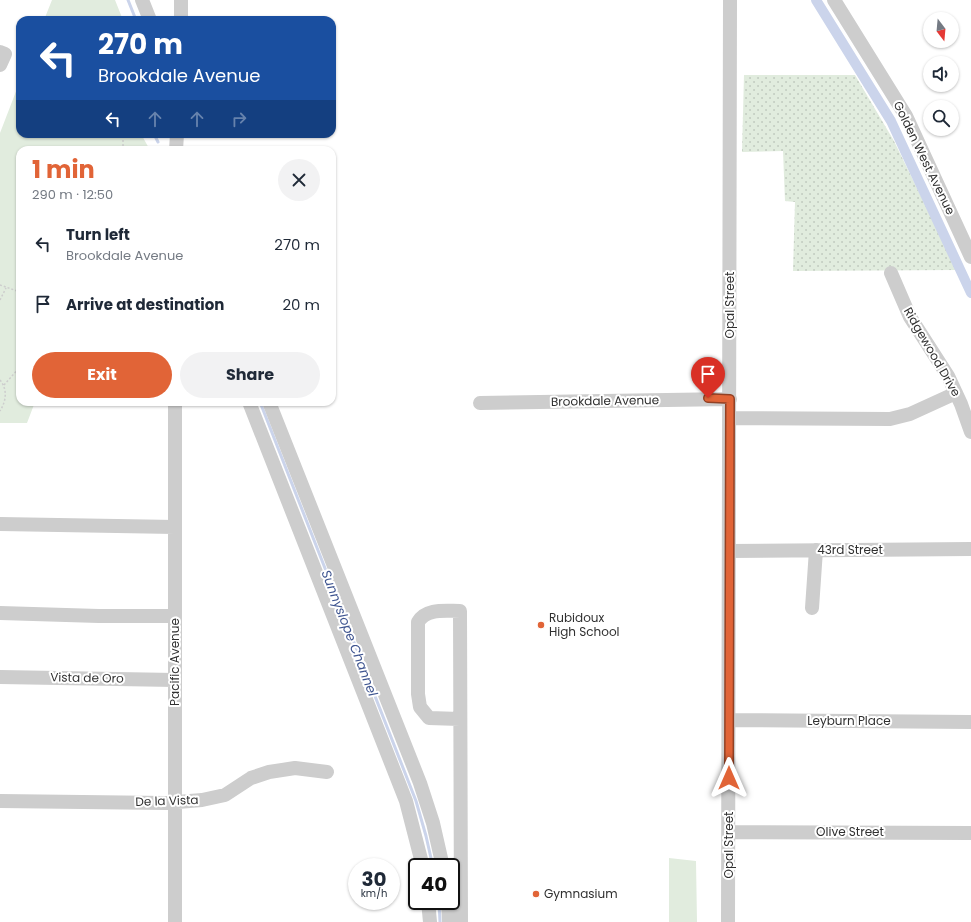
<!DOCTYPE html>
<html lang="en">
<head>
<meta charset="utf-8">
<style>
  :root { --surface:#fff; --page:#f2f2f3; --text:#1f2937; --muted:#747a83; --accent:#e16437 }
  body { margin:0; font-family:Poppins,sans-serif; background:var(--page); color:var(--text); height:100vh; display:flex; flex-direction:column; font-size:15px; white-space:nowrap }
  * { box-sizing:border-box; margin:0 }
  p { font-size:13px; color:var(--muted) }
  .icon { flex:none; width:22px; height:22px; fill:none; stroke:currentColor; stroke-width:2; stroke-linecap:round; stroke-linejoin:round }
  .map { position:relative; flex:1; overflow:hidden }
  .side { position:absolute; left:16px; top:146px; width:320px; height:260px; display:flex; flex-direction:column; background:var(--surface); border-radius:12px; box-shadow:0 1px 3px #0004 }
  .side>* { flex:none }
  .banner { position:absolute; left:16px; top:16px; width:320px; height:122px; border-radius:12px; box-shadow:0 1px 3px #0004; background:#1a4fa0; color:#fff; overflow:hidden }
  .needle { width:26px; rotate:164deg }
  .buttons { position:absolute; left:923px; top:12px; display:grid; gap:8px }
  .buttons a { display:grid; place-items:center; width:36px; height:36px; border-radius:50%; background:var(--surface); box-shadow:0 1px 3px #0004; font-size:20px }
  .speed { position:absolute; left:348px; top:858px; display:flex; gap:8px; font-size:20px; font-weight:700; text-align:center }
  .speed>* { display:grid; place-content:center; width:52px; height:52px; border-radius:50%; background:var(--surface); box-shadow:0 1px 3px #0004; line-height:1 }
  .speed small { font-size:10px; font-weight:400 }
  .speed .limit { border:2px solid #111; border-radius:6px; background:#fff; color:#111 }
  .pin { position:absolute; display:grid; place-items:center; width:34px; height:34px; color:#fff; margin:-41px -17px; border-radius:50% 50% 50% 0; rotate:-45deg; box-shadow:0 0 4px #0007 }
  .pin .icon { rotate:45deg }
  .me { position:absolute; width:44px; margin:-22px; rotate:0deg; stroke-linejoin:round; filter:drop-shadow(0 0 3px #0008) }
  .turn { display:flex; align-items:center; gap:14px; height:84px; padding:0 16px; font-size:18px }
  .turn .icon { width:52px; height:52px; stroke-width:2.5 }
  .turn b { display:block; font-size:28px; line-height:34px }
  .lanes { display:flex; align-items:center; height:38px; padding:0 16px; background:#0003; justify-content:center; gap:20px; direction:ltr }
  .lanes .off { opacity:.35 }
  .round { display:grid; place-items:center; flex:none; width:42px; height:42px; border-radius:21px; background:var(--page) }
  .summary { display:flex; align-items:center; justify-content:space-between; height:68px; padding:0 16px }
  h1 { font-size:24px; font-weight:700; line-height:30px; color:var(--accent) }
  .primary-button { display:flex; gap:8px; margin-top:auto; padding:8px 16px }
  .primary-button a { flex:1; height:46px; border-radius:24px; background:var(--accent); color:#fff; font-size:16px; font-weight:700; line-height:46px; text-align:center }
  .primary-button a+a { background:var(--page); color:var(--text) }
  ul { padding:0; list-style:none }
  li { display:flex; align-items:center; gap:12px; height:60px; padding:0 16px }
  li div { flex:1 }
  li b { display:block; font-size:15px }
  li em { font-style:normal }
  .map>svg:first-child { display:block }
  .grass { fill:url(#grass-dots) }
  .green { fill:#e1ecde }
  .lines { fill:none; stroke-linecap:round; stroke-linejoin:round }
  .stream { stroke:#cbd4eb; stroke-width:3 }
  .canal { stroke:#cbd4eb; stroke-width:10 }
  .path { stroke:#cdcdcd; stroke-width:1.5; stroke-dasharray:2 2; stroke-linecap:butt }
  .minor { stroke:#cdcdcd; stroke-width:14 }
  .route-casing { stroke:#924124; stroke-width:10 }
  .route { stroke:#e16437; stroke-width:7 }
  .poi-dot { fill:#e16437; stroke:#fff; stroke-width:1.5 }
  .labels { text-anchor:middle; stroke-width:4; stroke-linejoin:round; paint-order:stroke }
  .street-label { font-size:12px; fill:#303030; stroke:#fff }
  .poi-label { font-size:12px; fill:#303030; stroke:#fff; text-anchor:start }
  .water-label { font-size:13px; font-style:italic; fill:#3f5590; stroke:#fff }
</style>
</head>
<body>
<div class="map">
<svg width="971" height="922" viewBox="0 0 971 922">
  <defs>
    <pattern id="grass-dots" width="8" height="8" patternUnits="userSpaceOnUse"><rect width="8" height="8" fill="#e1ecde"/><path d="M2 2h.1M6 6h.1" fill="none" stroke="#c1cbbf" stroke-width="1.8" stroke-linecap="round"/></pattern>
  </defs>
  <rect width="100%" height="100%" fill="#fff"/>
  <path class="grass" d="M744,75H855L894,141L957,270L793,271L795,202L785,201L783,151L742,152Z"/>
  <path class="green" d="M52,0H115L123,20H44Z
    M20,81V134H141L150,150H20V402H35L27,423H0V133Z
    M669,858L696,861L697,922H669Z"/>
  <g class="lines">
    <path class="stream" d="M128,0L136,20
      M154,134L158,142
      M260,402L416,801L426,836L433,867
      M439,901L440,922"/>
    <path class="canal" d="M816,0L891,121L971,293"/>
    <path class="path" d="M123,150V134
      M0,285L20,292
      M0,300L6,288
      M0,380C8,390 6,401 0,411
      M4,385L20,367"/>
    <path class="minor" d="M142,0L150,20
      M834,0L906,116L971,257
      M181,20V0
      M0,52L5,54L0,65
      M176,150L177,134
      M891,273L910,317L948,376L961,404L971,432
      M249,402L406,801L423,867
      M269,402L420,783L433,823L443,867
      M480,403L730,399
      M730,418L890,419L910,414L956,393
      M0,524L175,527
      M729,551L971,549
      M812,608L816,550
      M0,613L99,616H175
      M0,677L175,680
      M460,719L429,718L420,707L418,694V622C426,608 445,611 460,611L461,922
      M729,720L970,722
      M0,801L165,803L202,800L225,795L251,778L269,772L295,768L327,772
      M730,832L971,833
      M428,901L430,922
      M448,901L449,922
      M175,922V402
      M728,922L730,0"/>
  </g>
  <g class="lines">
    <g class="route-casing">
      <path id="route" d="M708,398L730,399L729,778"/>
    </g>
    <use href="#route" class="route"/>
  </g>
  <g class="poi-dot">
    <circle cx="541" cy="625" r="4"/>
    <circle cx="536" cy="894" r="4"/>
  </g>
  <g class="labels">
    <g class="street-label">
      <text transform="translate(924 158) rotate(64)" y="4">Golden West Avenue</text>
      <text transform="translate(730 305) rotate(-90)" y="4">Opal Street</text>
      <text transform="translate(932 352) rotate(60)" y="4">Ridgewood Drive</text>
      <text transform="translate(605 401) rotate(-1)" y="4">Brookdale Avenue</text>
      <text x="850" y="554">43rd Street</text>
      <text transform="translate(175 662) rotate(-90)" y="4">Pacific Avenue</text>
      <text transform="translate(87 678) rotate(1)" y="4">Vista de Oro</text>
      <text x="849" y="725">Leyburn Place</text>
      <text transform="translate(167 801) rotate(-2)" y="4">De la Vista</text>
      <text x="850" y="836">Olive Street</text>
      <text transform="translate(729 845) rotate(-90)" y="4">Opal Street</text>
    </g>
    <g class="poi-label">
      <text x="549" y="622">Rubidoux<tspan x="549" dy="14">High School</tspan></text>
      <text x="544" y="898">Gymnasium</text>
    </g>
    <g class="water-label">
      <text transform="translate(350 633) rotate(69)" y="5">Sunnyslope Channel</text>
    </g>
  </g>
</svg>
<div class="buttons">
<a><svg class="needle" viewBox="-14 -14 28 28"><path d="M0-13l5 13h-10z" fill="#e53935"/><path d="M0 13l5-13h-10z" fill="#747a83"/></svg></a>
<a><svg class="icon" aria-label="sound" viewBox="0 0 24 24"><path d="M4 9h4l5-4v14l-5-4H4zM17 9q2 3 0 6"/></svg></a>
<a><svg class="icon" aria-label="search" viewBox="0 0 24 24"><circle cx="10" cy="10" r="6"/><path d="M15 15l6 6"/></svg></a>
</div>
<div class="speed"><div>30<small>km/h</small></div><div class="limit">40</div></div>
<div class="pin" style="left:708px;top:398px;background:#d93025"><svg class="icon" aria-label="arrive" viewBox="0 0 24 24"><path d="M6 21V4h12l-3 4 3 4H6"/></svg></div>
<svg class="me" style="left:729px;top:778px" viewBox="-20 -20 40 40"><path d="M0-17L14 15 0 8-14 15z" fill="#e16437" stroke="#fff" stroke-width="4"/></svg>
<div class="banner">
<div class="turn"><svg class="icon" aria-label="left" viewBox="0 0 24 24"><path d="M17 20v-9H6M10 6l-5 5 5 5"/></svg><div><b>270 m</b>Brookdale Avenue</div></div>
<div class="lanes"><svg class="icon" aria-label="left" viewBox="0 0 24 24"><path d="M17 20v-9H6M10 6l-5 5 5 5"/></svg><svg class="icon off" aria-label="ahead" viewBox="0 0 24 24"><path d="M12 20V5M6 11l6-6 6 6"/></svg><svg class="icon off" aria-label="ahead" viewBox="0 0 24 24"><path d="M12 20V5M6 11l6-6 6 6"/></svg><svg class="icon off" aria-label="right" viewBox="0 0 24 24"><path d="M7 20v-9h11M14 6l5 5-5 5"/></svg></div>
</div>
<section class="side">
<div class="summary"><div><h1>1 min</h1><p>290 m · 12:50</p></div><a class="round"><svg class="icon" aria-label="close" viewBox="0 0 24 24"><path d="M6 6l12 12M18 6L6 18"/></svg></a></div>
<ul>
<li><svg class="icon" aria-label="left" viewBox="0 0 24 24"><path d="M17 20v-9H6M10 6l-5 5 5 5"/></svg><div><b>Turn left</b><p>Brookdale Avenue</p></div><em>270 m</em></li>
<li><svg class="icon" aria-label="arrive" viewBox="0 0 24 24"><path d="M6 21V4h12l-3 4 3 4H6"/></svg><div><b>Arrive at destination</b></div><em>20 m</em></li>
</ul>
<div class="primary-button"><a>Exit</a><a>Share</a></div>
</section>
</div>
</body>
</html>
